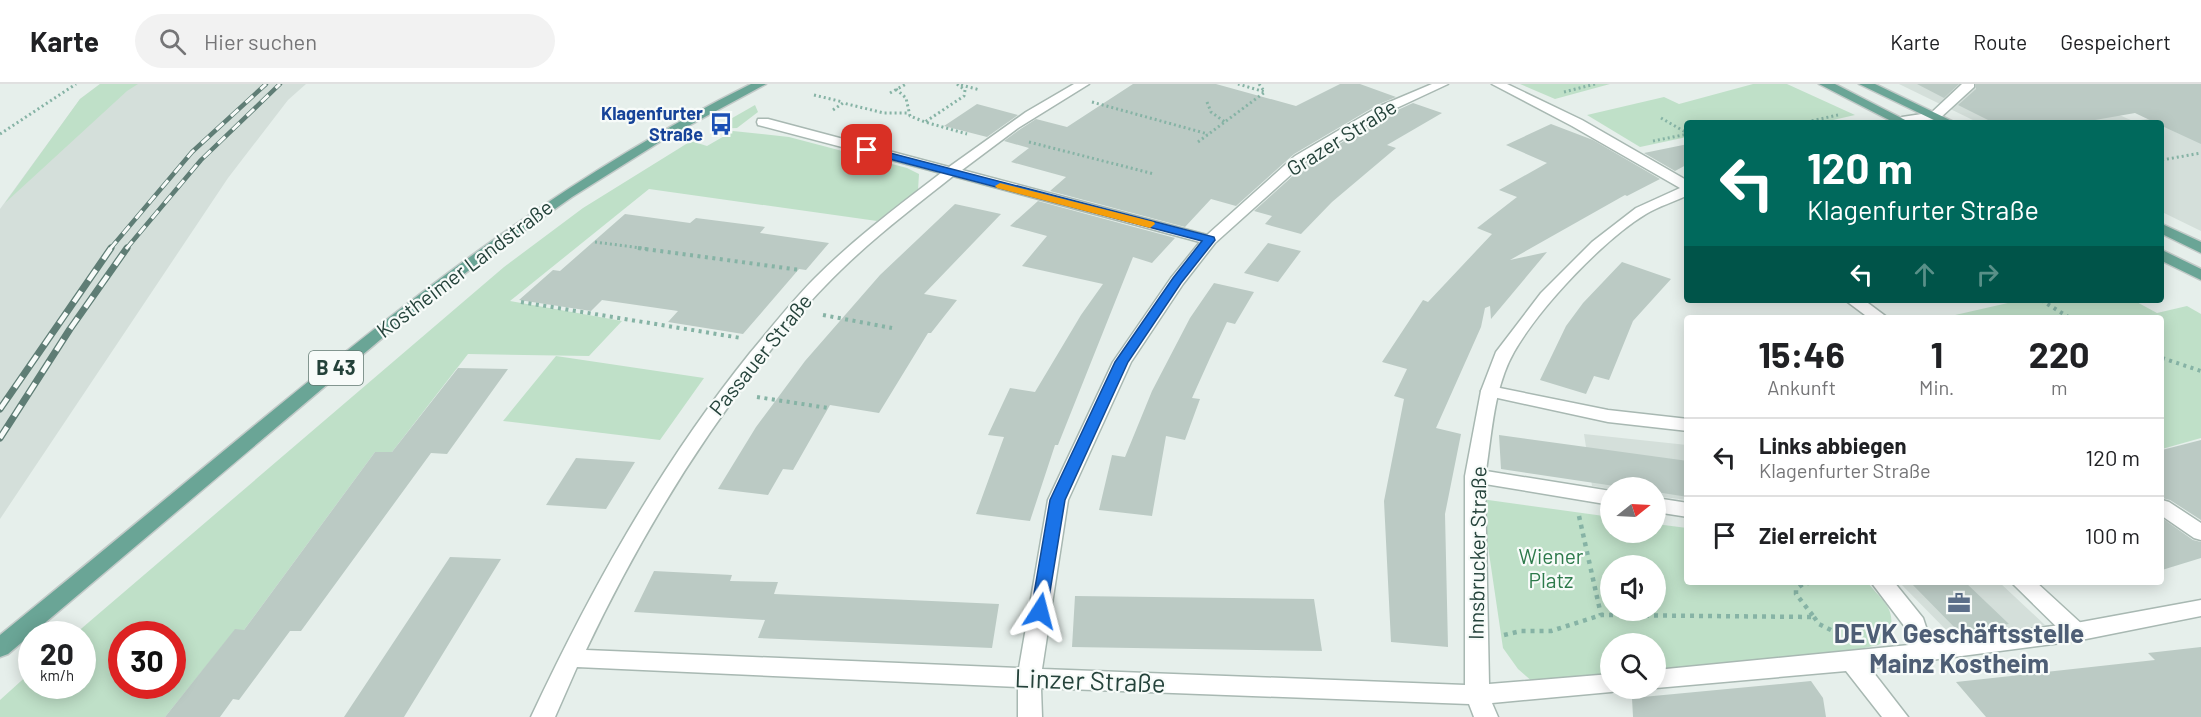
<!DOCTYPE html>
<html lang="de">
<head>
<meta charset="utf-8">
<style>
  :root { --surface:#fff; --page:#f2f2f2; --text:#202124; --muted:#757577; --line:#e0e0e0 }
  body { margin:0; font-family:Barlow,sans-serif; background:var(--page); color:var(--text); height:100vh; display:flex; flex-direction:column; font-size:22px; white-space:nowrap }
  * { box-sizing:border-box; margin:0 }
  p { font-size:20px; color:var(--muted) }
  .icon { flex:none; width:33px; height:33px; fill:none; stroke:currentColor; stroke-width:2; stroke-linecap:round; stroke-linejoin:round }
  .map { position:relative; flex:1; overflow:hidden }
  .side { position:absolute; left:1684px; top:231px; width:480px; height:270px; display:flex; flex-direction:column; background:var(--surface); border-radius:6px; box-shadow:0 3px 15px #0003 }
  .side>* { flex:none }
  .top-card { position:absolute; left:1684px; top:36px; width:480px; height:183px; border-radius:6px; box-shadow:0 3px 15px #0003; background:#00695c; color:#fff; overflow:hidden }
  .needle { width:39px; rotate:72deg }
  .tools { position:absolute; left:1600px; top:393px; display:grid; gap:12px }
  .tools a { display:grid; place-items:center; width:66px; height:66px; border-radius:50%; background:var(--surface); box-shadow:0 3px 15px #0003; font-size:30px }
  .speed { position:absolute; left:18px; top:537px; display:flex; gap:12px; font-size:30px; font-weight:700; text-align:center }
  .speed>* { display:grid; place-content:center; width:78px; height:78px; border-radius:50%; background:var(--surface); box-shadow:0 3px 15px #0003; line-height:1 }
  .speed small { font-size:15px; font-weight:400 }
  .speed .limit { border:9px solid #d22; background:#fff; color:#111 }
  .pin { position:absolute; display:grid; place-items:center; width:51px; height:51px; color:#fff; margin:-26px; border-radius:12px; box-shadow:0 3px 9px #0006 }
  .me { position:absolute; width:66px; margin:-33px; rotate:9deg; stroke-linejoin:round; filter:drop-shadow(0 0 4px #0008) }
  .turn { display:flex; align-items:center; gap:21px; height:126px; padding:0 24px; font-size:27px }
  .turn .icon { width:78px; height:78px; stroke-width:2.5 }
  .turn b { display:block; font-size:42px; line-height:51px }
  .lanes { display:flex; align-items:center; height:57px; padding:0 24px; background:#0003; justify-content:center; gap:30px; direction:ltr }
  .lanes .off { opacity:.35 }
  .eta { display:flex; justify-content:space-evenly; align-items:center; height:102px; text-align:center }
  .eta b { font-size:36px; font-weight:700; line-height:42px }
  ul { padding:0; list-style:none }
  li { display:flex; align-items:center; gap:18px; height:78px; padding:0 24px; border-top:2px solid var(--line) }
  li div { flex:1 }
  li b { display:block; font-size:22px }
  li em { font-style:normal }
  header { display:flex; align-items:center; gap:36px; box-sizing:border-box; height:84px; padding:0 30px; background:var(--surface); border-bottom:2px solid var(--line) }
  header strong { font-size:28px }
  nav { display:flex; gap:33px; margin-inline-start:auto; font-size:21px }
  .search { width:420px; height:54px; background:var(--page); display:flex; align-items:center; gap:15px; box-sizing:border-box; padding:0 21px; border-radius:33px; color:var(--muted); font-size:22px }
  .map>svg:first-child { display:block }
  .built { fill:#d4dfda }
  .green { fill:#bfe0c8; fill-rule:evenodd }
  .building { fill:#bbcac4 }
  .lines { fill:none; stroke-linecap:round; stroke-linejoin:round }
  .lane-casing { stroke:#a8b8b2; stroke-width:3 }
  .street-casing { stroke:#a8b8b2; stroke-width:3 }
  .primary-casing { stroke:#c2cac8; stroke-width:3 }
  .path-far2 { stroke:#86b3a5; stroke-width:3; stroke-dasharray:2 3; stroke-linecap:butt }
  .path-far1 { stroke:#86b3a5; stroke-width:4; stroke-dasharray:3 4.5; stroke-linecap:butt }
  .path { stroke:#86b3a5; stroke-width:4.5; stroke-dasharray:4 5; stroke-linecap:butt }
  .lane { fill:#fff; fill-rule:evenodd }
  .street { fill:#fff; fill-rule:evenodd }
  .primary { fill:#6aa596; fill-rule:evenodd }
  .rail-far1-casing { stroke:#5f7d75; stroke-width:4.5 }
  .rail-casing { stroke:#5f7d75; stroke-width:7 }
  .rail-far1 { stroke:#f7fbf9; stroke-width:3; stroke-dasharray:10; stroke-linecap:butt }
  .rail { stroke:#f7fbf9; stroke-width:4.5; stroke-dasharray:13; stroke-linecap:butt }
  .route { fill:#1a73e8; stroke:#114b97; stroke-width:1.5 }
  .slow { fill:#f59e0b }
  .labels { text-anchor:middle; stroke-width:4.5; stroke-linejoin:round; paint-order:stroke }
  .far-transit-label { font-size:18px; font-weight:bold; fill:#164399; stroke:#f7fbf9; text-anchor:end }
  .shield { fill:#f7fbf9; stroke:#637a73; stroke-width:1.5 }
  .shield-label { font-size:20px; font-weight:bold; fill:#24423a }
  .street-label { font-size:21px; fill:#24423a; stroke:#f7fbf9 }
  .park-label { font-size:21px; fill:#2d7a4b; stroke:#f7fbf9 }
  .near-service-label { font-size:26px; font-weight:bold; fill:#4e5e75; stroke:#f7fbf9 }
  .near-street-label { font-size:26px; fill:#24423a; stroke:#f7fbf9 }
</style>
</head>
<body>
<header>
<strong>Karte</strong>
<div class="search"><svg class="icon" aria-label="search" viewBox="0 0 24 24"><circle cx="10" cy="10" r="6"/><path d="M15 15l6 6"/></svg>Hier suchen</div>
<nav><a>Karte</a><a>Route</a><a>Gespeichert</a></nav>
</header>
<div class="map">
<svg width="2201" height="633" viewBox="0 0 2201 633">
  <rect width="100%" height="100%" fill="#e6efeb"/>
  <path class="built" d="M100,0H306L288,16L228,94L0,435V125L80,15Z
    M1899,0H2048L2133,37L2201,28V147L2162,128V39H1979Z
    M1584,350L1687,361V416L1656,412V404L1611,405L1592,402Z
    M1899,498H1999L2045,541L1954,554Z"/>
  <path class="green" d="M100,0H138L127,7L5,119L80,15Z
    M1520,0H1610L1555,15Z
    M1753,0H1787L1855,31L1820,39H1688L1687,53L1640,63L1587,31L1664,13L1679,20Z
    M755,21L758,28L737,44L713,45Z
    M733,47L789,53L907,84L919,90L918,106L877,137L649,105L510,217L622,237L589,272L468,270L392,368H375L244,546H235L165,633H0V616L31,588L32,602H82V550H75L504,183L583,124L691,57L707,62ZM122,550H172V602H122Z
    M2021,216H2133L2157,229L2187,222L2201,230V354L2162,365V234H1942Z
    M556,272L704,294L660,356L503,337Z
    M1481,415L1611,433V448H1656V440L1687,444L1688,498H1867C1885,520 1898,525 1888,555L1878,561L1855,566L1656,586V560H1611V591L1534,599L1518,585L1503,564ZM1611,482H1656V526H1611Z"/>
  <path class="building" d="M1133,0H1216L1296,22L1340,0H1360L1396,13L1379,20L1294,70L1236,122L1211,115L1185,143L1050,107L1066,93L1011,78L1029,64L1004,57L1019,46L1036,35L1067,43Z
    M1917,0H1959L1944,14Z
    M1976,0H2201V60L2162,42V39H2156L2135,29L2078,39H1994L1958,21L1976,5Z
    M1413,19L1442,29L1387,61L1396,64L1332,118L1301,150L1265,140L1272,132L1254,127L1306,80L1389,30Z
    M977,20L1018,31L987,53L944,42Z
    M1551,40L1593,56L1660,95L1627,112L1625,111L1510,176L1547,168L1491,235L1490,222L1485,224L1481,243L1436,344L1461,350L1445,430L1448,563L1391,558L1384,417L1404,315L1394,312L1407,285L1382,278L1423,216L1428,218L1492,150L1477,144L1517,113L1499,106L1547,79L1506,61Z
    M1688,60V80L1675,87L1644,69Z
    M1038,117L1175,154L1152,179L1133,173L1058,361H1055L1030,437L976,430L1004,353L988,351L1010,304L1035,308L1081,231L1103,200L1022,182L1047,152L1010,142Z
    M955,120L1001,130L924,210L957,216L931,249H928L879,329L830,321L793,386L783,385L768,411L718,405L756,343L805,277L880,191Z
    M625,130L690,139L696,134L765,143L760,149L829,159L806,186L799,185L743,250L668,238L678,227L602,216L591,227L519,216L553,186L560,187Z
    M1268,159L1301,167L1278,198L1244,189Z
    M1622,178L1671,195L1633,237L1609,296L1594,292L1586,310L1540,296L1566,242L1583,219Z
    M1214,199L1254,208L1235,240L1227,238L1210,274L1192,314L1200,315L1185,356L1166,352L1152,432L1099,426L1112,371L1125,373L1152,307L1190,234Z
    M458,284L508,285L447,370L431,369L301,547H290L239,616L233,615L220,633H165L235,545L244,546L375,368H392Z
    M1499,351L1688,377V413L1656,408V404H1628L1501,385Z
    M2201,356V436L2170,416L2162,414V366Z
    M576,374L635,378L606,425L546,421Z
    M2162,434L2193,456L2201,458V474L2162,486Z
    M450,473L501,475L404,633H344Z
    M654,487L732,491L730,497L778,498L774,510L999,520L992,564L758,554L765,536L634,528Z
    M1910,498H1965L2009,540L1960,549Z
    M1075,512L1314,515L1322,567L1072,563Z
    M2201,563V633H1986L1956,598L2155,576L2148,569Z
    M1811,597L1823,614L1826,633H1633L1632,614Z"/>
  <g class="lines">
    <g class="lane-casing">
      <path id="lane" d="M1962,0H1974V3L1939,35H1931L1929,32L1931,29Z
        M1490,302L1608,326L1688,335V347L1608,338L1484,311L1481,307L1484,303Z
        M2011,498H2036L2084,542L2087,548L2084,554L2076,557L2068,554Z"/>
    </g>
    <g class="street-casing">
      <path id="street" d="M1074,0H1089L1018,44L962,86L1207,151L1295,72L1380,22L1432,0H1448L1388,28L1305,78L1215,159L1183,200L1131,278L1068,416L1042,585L1465,601V392L1481,307L1496,268L1541,209L1592,158L1636,124L1680,104L1572,42L1492,0H1507L1582,36L1688,97V111C1674,118 1659,122 1646,130C1603,156 1539,224 1514,268C1494,303 1492,348 1486,387L1611,407V421L1485,400L1489,600L1611,590V604L1619,606L1611,608L1492,619L1498,633H1474L1469,620L1041,604L1042,633H1018V603L577,583L555,633H531C591,505 660,381 750,269C771,244 792,217 815,194C854,155 898,122 941,89L758,41L757,38L758,35H768L949,83L1026,28ZM953,92L1200,158L1171,194L1113,278L1048,416L1019,584L586,566C635,463 693,365 764,275C783,250 803,224 825,202C864,161 909,127 953,92Z
        M1935,28L1939,29L1941,32L1939,35L1897,39L1896,37L1902,33Z
        M1845,216H1864L1888,234H1869Z
        M1656,414L1688,419V433L1656,428Z
        M2162,416L2169,418L2201,439V456L2194,454L2162,432Z
        M1871,498H1894L1923,534L1931,558L2076,539L2201,516V532L2076,557L1870,584L1908,633H1882L1846,587L1656,604V586L1909,561L1905,543Z"/>
    </g>
    <g class="primary-casing">
      <path id="primary" d="M751,0H766L666,54L572,113L481,177L393,245L8,570L0,573V551C85,482 169,412 254,342C411,213 567,91 751,0Z
        M1819,0H1835L1911,39H1895Z
        M1859,0H1875L1956,39H1940Z
        M2162,140L2201,158V169L2162,150Z
        M2162,166L2201,185V196L2162,177Z"/>
    </g>
    <path class="path-far2" d="M957,0L965,6L964,12L925,38L967,50
      M1259,0L1264,7
      M961,1L980,6
      M896,5L906,14L910,32L925,38
      M1564,8L1595,0
      M890,9L906,0
      M814,11L843,18
      M1092,18L1208,50
      M1207,18L1211,28L1225,38
      M833,26L843,19L884,29H908
      M1661,34L1687,49
      M1802,39L1838,31
      M0,50L76,0
      M1653,57L1688,50
      M1029,58L1154,90
      M1198,58L1265,8L1238,0
      M2162,76L2201,69
      M595,158L649,165"/>
    <path class="path-far1" d="M638,164L800,186
      M2041,216L2070,234
      M521,218L741,254
      M823,231L892,244
      M2162,274L2201,287
      M757,313L828,324"/>
    <path class="path" d="M1579,432L1601,531
      M1814,533L1819,540L1837,549
      M1504,551L1521,547H1551L1601,531L1814,533L1796,510V505L1803,500L1813,498"/>
    <use href="#lane" class="lane"/>
    <use href="#street" class="street"/>
    <use href="#primary" class="primary"/>
    <g class="rail-far1-casing">
      <path id="rail-far1" d="M110,165L192,68L266,0
        M126,165L201,76L280,0"/>
    </g>
    <g class="rail-casing">
      <path id="rail" d="M0,325L111,164
        M0,354L70,245L127,164"/>
    </g>
    <use href="#rail-far1" class="rail-far1"/>
    <use href="#rail" class="rail"/>
  </g>
  <path class="route" d="M867,63L1214,153L1215,156L1181,199L1128,278L1065,416L1046,532L1040,534L1034,532L1031,527L1050,416L1115,278L1173,194L1202,157L863,68L862,66Z"/>
  <path class="slow" d="M1000,99L1154,138L1155,140L1150,144L997,104L995,102Z"/>
  <defs>
    <g id="bus-bare" transform="scale(1.8)"><path d="M-5-6H5V4H4V6H2V4H-2V6H-4V4H-5ZM-3.5-4V0h7V-4ZM-3.5 1.2v1.5H-2V1.2ZM2 1.2v1.5H3.5V1.2Z" fill="#1a4fb4" stroke="#f7fbf9" stroke-width="2.5" paint-order="stroke"/></g>
    <g id="office-bare" transform="scale(1.8)"><path d="M-6-3h4V-5.5h4V-3h4V5H-6ZM-1-4.5V-3h2v-1.5ZM-6 0V1H6V0Z" fill="#5c6f8a" stroke="#f7fbf9" stroke-width="2.5" paint-order="stroke"/></g>
  </defs>
  <g fill-rule="evenodd">
    <use href="#bus-bare" x="721" y="40"/>
    <use href="#office-bare" x="1959" y="519"/>
  </g>
  <g class="labels">
    <g class="far-transit-label">
      <text x="703" y="36">Klagenfurter<tspan x="703" dy="21">Straße</tspan></text>
    </g>
    <rect class="shield" x="309" y="267" width="54" height="34" rx="4.5"/>
    <g class="shield-label">
      <text x="336" y="291">B 43</text>
    </g>
    <g class="street-label">
      <text transform="translate(1342 54) rotate(-32)" y="7">Grazer Straße</text>
      <text transform="translate(465 185) rotate(-37)" y="7">Kostheimer Landstraße</text>
      <text transform="translate(761 271) rotate(-51)" y="7">Passauer Straße</text>
      <text transform="translate(1478 469) rotate(-89)" y="7">Innsbrucker Straße</text>
    </g>
    <g class="park-label">
      <text x="1551" y="480">Wiener<tspan x="1551" dy="24">Platz</tspan></text>
    </g>
    <g class="near-service-label">
      <text x="1959" y="559">DEVK Geschäftsstelle<tspan x="1959" dy="30">Mainz Kostheim</tspan></text>
    </g>
    <g class="near-street-label">
      <text transform="translate(1090 597) rotate(2)" y="9">Linzer Straße</text>
    </g>
  </g>
</svg>
<div class="tools">
<a><svg class="needle" viewBox="-14 -14 28 28"><path d="M0-13l5 13h-10z" fill="#e53935"/><path d="M0 13l5-13h-10z" fill="#757577"/></svg></a>
<a><svg class="icon" aria-label="sound" viewBox="0 0 24 24"><path d="M4 9h4l5-4v14l-5-4H4zM17 9q2 3 0 6"/></svg></a>
<a><svg class="icon" aria-label="search" viewBox="0 0 24 24"><circle cx="10" cy="10" r="6"/><path d="M15 15l6 6"/></svg></a>
</div>
<div class="speed"><div>20<small>km/h</small></div><div class="limit">30</div></div>
<div class="pin" style="left:867px;top:66px;background:#d93025"><svg class="icon" aria-label="arrive" viewBox="0 0 24 24"><path d="M6 21V4h12l-3 4 3 4H6"/></svg></div>
<svg class="me" style="left:1040px;top:527px" viewBox="-20 -20 40 40"><path d="M0-17L14 15 0 8-14 15z" fill="#1a73e8" stroke="#fff" stroke-width="4"/></svg>
<div class="top-card">
<div class="turn"><svg class="icon" aria-label="left" viewBox="0 0 24 24"><path d="M17 20v-9H6M10 6l-5 5 5 5"/></svg><div><b>120 m</b>Klagenfurter Straße</div></div>
<div class="lanes"><svg class="icon" aria-label="left" viewBox="0 0 24 24"><path d="M17 20v-9H6M10 6l-5 5 5 5"/></svg><svg class="icon off" aria-label="ahead" viewBox="0 0 24 24"><path d="M12 20V5M6 11l6-6 6 6"/></svg><svg class="icon off" aria-label="right" viewBox="0 0 24 24"><path d="M7 20v-9h11M14 6l5 5-5 5"/></svg></div>
</div>
<section class="side">
<div class="eta">
<div><b>15:46</b><p>Ankunft</p></div>
<div><b>1</b><p>Min.</p></div>
<div><b>220</b><p>m</p></div>
</div>
<ul>
<li><svg class="icon" aria-label="left" viewBox="0 0 24 24"><path d="M17 20v-9H6M10 6l-5 5 5 5"/></svg><div><b>Links abbiegen</b><p>Klagenfurter Straße</p></div><em>120 m</em></li>
<li><svg class="icon" aria-label="arrive" viewBox="0 0 24 24"><path d="M6 21V4h12l-3 4 3 4H6"/></svg><div><b>Ziel erreicht</b></div><em>100 m</em></li>
</ul>
</section>
</div>
</body>
</html>
